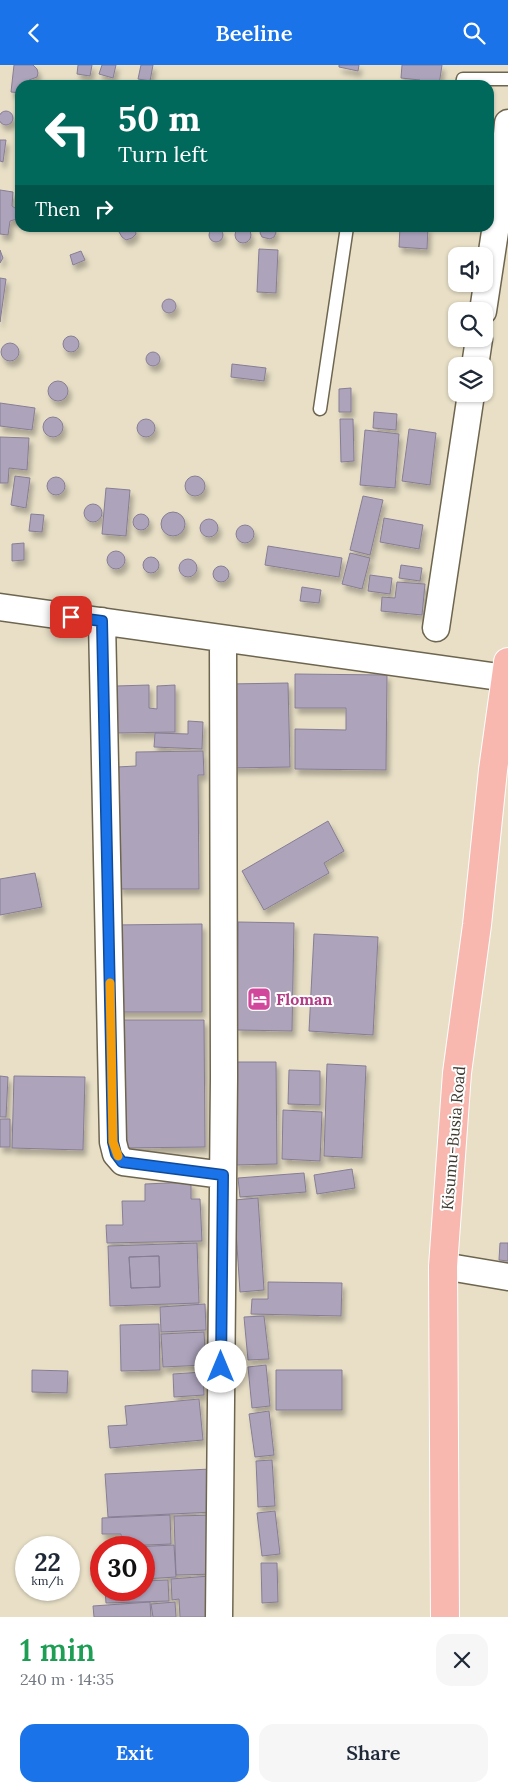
<!DOCTYPE html>
<html lang="en">
<head>
<meta charset="utf-8">
<style>
  :root { --surface:#fff; --page:#f6f6f7; --text:#1f2937; --muted:#747a83; --accent:#1a73e8 }
  body { margin:0; font-family:Lora,serif; background:var(--page); color:var(--text); height:100vh; display:flex; flex-direction:column; font-size:19px; white-space:nowrap }
  * { box-sizing:border-box; margin:0 }
  p { font-size:16px; color:var(--muted) }
  .icon { flex:none; width:28px; height:28px; fill:none; stroke:currentColor; stroke-width:2; stroke-linecap:round; stroke-linejoin:round }
  .map { position:relative; height:1552px; overflow:hidden }
  .panel { display:flex; flex-direction:column; background:var(--surface); flex:1 }
  .panel>* { flex:none }
  .top-card { position:absolute; left:15px; top:15px; width:479px; height:152px; border-radius:15px; box-shadow:0 1px 4px #0004; background:#00695c; color:#fff; overflow:hidden }
  .controls { position:absolute; left:448px; top:182px; display:grid; gap:10px }
  .controls a { display:grid; place-items:center; width:45px; height:45px; border-radius:10px; background:var(--surface); box-shadow:0 1px 4px #0004; font-size:25px }
  .speed { position:absolute; left:15px; top:1471px; display:flex; gap:10px; font-size:25px; font-weight:700; text-align:center }
  .speed>* { display:grid; place-content:center; width:65px; height:65px; border-radius:50%; background:var(--surface); box-shadow:0 1px 4px #0004; line-height:1 }
  .speed small { font-size:12px; font-weight:400 }
  .speed .limit { border:8px solid #d22; background:#fff; color:#111 }
  .pin { position:absolute; display:grid; place-items:center; width:42px; height:42px; color:#fff; margin:-21px; border-radius:10px; box-shadow:0 2px 8px #0006 }
  .me { position:absolute; width:55px; margin:-28px; rotate:0deg; stroke-linejoin:round; filter:drop-shadow(0 0 4px #0008) }
  .turn { display:flex; align-items:center; gap:18px; height:105px; padding:0 20px; font-size:22px }
  .turn .icon { width:65px; height:65px; stroke-width:2.5 }
  .turn b { display:block; font-size:35px; line-height:42px }
  .then { display:flex; align-items:center; height:48px; padding:0 20px; background:#0003; gap:10px; font-size:19px }
  .round { display:grid; place-items:center; flex:none; width:52px; height:52px; border-radius:15px; background:var(--page) }
  .headline { display:flex; align-items:center; justify-content:space-between; height:85px; padding:0 20px }
  h1 { font-size:30px; font-weight:600; line-height:38px; color:#1e9e55 }
  .button { display:flex; gap:10px; margin-top:auto; padding:10px 20px }
  .button a { flex:1; height:58px; border-radius:15px; background:var(--accent); color:#fff; font-size:20px; font-weight:600; line-height:58px; text-align:center }
  .button a+a { background:var(--page); color:var(--text) }
  header { display:flex; justify-content:space-between; align-items:center; height:65px; padding:0 20px; background:var(--accent); color:#fff; font-size:22px; font-weight:600 }
  .map>svg:first-child { display:block }
  .building { fill:#ada4bc; stroke:#867e94; fill-rule:evenodd; filter:url(#shadow) }
  .lines { fill:none; stroke-linecap:round; stroke-linejoin:round }
  .service-casing { stroke:#6e654f; stroke-width:15 }
  .minor-casing { stroke:#6e654f; stroke-width:29 }
  .trunk-casing { stroke:#fff; stroke-width:30 }
  .service { stroke:#fff; stroke-width:12 }
  .minor { stroke:#fff; stroke-width:26 }
  .trunk { stroke:#f8b8b0; stroke-width:28 }
  .route-casing { stroke:#114b97; stroke-width:12 }
  .route { stroke:#1a73e8; stroke-width:9 }
  .slow { stroke:#f59e0b; stroke-width:9 }
  .labels { text-anchor:middle; stroke-width:4; stroke-linejoin:round; paint-order:stroke }
  .hotel-label { font-size:16px; font-weight:bold; fill:#b23c85; stroke:#fff; text-anchor:start }
  .street-label { font-size:16px; fill:#3e3a30; stroke:#fff }
</style>
</head>
<body>
<header><svg class="icon" aria-label="back" viewBox="0 0 24 24"><path d="M15 5l-7 7 7 7"/></svg>Beeline<svg class="icon" aria-label="search" viewBox="0 0 24 24"><circle cx="10" cy="10" r="6"/><path d="M15 15l6 6"/></svg></header>
<div class="map">
<svg width="508" height="1552" viewBox="0 0 508 1552">
  <defs>
    <filter id="shadow"><feDropShadow dx="3" dy="5.5" stdDeviation="2.5" flood-color="#0004"/></filter>
  </defs>
  <rect width="100%" height="100%" fill="#e8dfc6"/>
  <path class="building" d="M14,0H33L37,4L38,8L37,12L29,15V20H20V28L11,27Z
    M78,0H92L90,11L77,9Z
    M102,0H116L113,13L99,9Z
    M141,0H153L150,16L138,14Z
    M339,0H359L358,6L339,2Z
    M402,0H442L439,20H419L420,15L401,13Z
    M-1 53a7 7 0 1 1 14 0a7 7 0 1 1-14 0Z
    M0,75H6L3,97L0,96Z
    M0,125L13,127L12,141L18,145L17,154L10,156L8,170L0,169Z
    M120,162H135L136,169L132,173L126,175L122,172L119,167Z
    M262,162H274L276,168L274,172L270,174L262,172L260,168Z
    M400,162H428L427,184L399,182Z
    M235 170a8 8 0 1 1 16 0a8 8 0 1 1-16 0Z
    M209 170a7 7 0 1 1 14 0a7 7 0 1 1-14 0Z
    M259,184L278,185L276,228L257,227Z
    M0,185L3,193L0,198Z
    M81,186L85,195L73,200L70,190Z
    M0,213L6,214L0,257Z
    M162 241a7 7 0 1 1 14 0a7 7 0 1 1-14 0Z
    M63 279a8 8 0 1 1 16 0a8 8 0 1 1-16 0Z
    M1 287a9 9 0 1 1 18 0a9 9 0 1 1-18 0Z
    M146 294a7 7 0 1 1 14 0a7 7 0 1 1-14 0Z
    M232,299L266,303L264,316L231,312Z
    M48 326a10 10 0 1 1 20 0a10 10 0 1 1-20 0Z
    M351,323V347H339V324Z
    M0,338L35,343L32,365L0,361Z
    M374,347L397,349L396,365L373,363Z
    M43 362a10 10 0 1 1 20 0a10 10 0 1 1-20 0Z
    M340,354H353L354,396L341,397Z
    M137 363a9 9 0 1 1 18 0a9 9 0 1 1-18 0Z
    M409,364L436,368L430,420L402,416Z
    M365,365L399,369L395,423L360,420Z
    M0,372L29,373L27,405L9,403L8,418H0Z
    M15,411L30,413L26,443L11,440Z
    M185 421a10 10 0 1 1 20 0a10 10 0 1 1-20 0Z
    M47 421a9 9 0 1 1 18 0a9 9 0 1 1-18 0Z
    M106,423L130,425L126,471L102,469Z
    M363,431L383,435L370,490L350,485Z
    M84 448a9 9 0 1 1 18 0a9 9 0 1 1-18 0Z
    M161 459a12 12 0 1 1 24 0a12 12 0 1 1-24 0Z
    M31,449L44,450L42,467L29,466Z
    M133 457a8 8 0 1 1 16 0a8 8 0 1 1-16 0Z
    M384,453L423,460L419,484L380,477Z
    M200 463a9 9 0 1 1 18 0a9 9 0 1 1-18 0Z
    M236 469a9 9 0 1 1 18 0a9 9 0 1 1-18 0Z
    M24,478V495L12,496V479Z
    M268,481L342,493L339,512L265,500Z
    M107 495a9 9 0 1 1 18 0a9 9 0 1 1-18 0Z
    M350,488L370,493L362,524L342,519Z
    M143 500a8 8 0 1 1 16 0a8 8 0 1 1-16 0Z
    M179 503a9 9 0 1 1 18 0a9 9 0 1 1-18 0Z
    M401,500L422,503L420,516L399,513Z
    M213 509a8 8 0 1 1 16 0a8 8 0 1 1-16 0Z
    M370,510L392,513L390,529L368,526Z
    M397,517L425,519L422,550L381,546L382,532L395,533Z
    M302,522L321,525L319,538L300,536Z
    M295,609L387,610L386,705L295,704V664L346,665V643H295Z
    M288,618L290,702L229,703L228,619Z
    M149,620V643L157,644V621L175,620V667L117,668L116,621Z
    M188,656L203,657L202,684L154,682L155,668L188,669Z
    M203,686L204,710H198L199,824H119L117,702L136,701V687Z
    M328,756L344,786L324,798L329,808L264,845L242,806Z
    M35,808L42,842L0,850V814Z
    M238,857L294,858L292,966L237,965Z
    M202,859V947H113V860Z
    M314,869L378,872L373,970L309,966Z
    M119,955H204L205,1082L120,1083Z
    M234,997H276L277,1099L235,1100Z
    M327,999L366,1001L362,1093L324,1091Z
    M289,1005L320,1006V1040L288,1039Z
    M0,1011L8,1012L6,1052H0Z
    M14,1011L85,1012L83,1085L12,1083Z
    M283,1045L322,1047L320,1096L282,1094Z
    M0,1054H10V1082H0Z
    M352,1104L355,1123L317,1129L314,1110Z
    M304,1108L306,1127L240,1132L238,1113Z
    M191,1117V1134H200L202,1176L107,1178L106,1160H123L122,1136H145V1119Z
    M258,1133L264,1225L240,1227L234,1135Z
    M197,1178L199,1238L110,1241L108,1181ZM159,1191L160,1222L131,1223L129,1192Z
    M500,1178H508V1196L499,1195Z
    M159,1191L160,1222L131,1223L129,1192Z
    M268,1217L342,1218L341,1251L251,1249L252,1234H268Z
    M205,1239L206,1265L161,1267L160,1242Z
    M264,1251L269,1294L248,1295L244,1252Z
    M159,1259L160,1305L121,1306L120,1260Z
    M204,1267L206,1300L163,1302L161,1269Z
    M266,1300L270,1341L252,1343L248,1302Z
    M32,1305L68,1306L67,1328L32,1327Z
    M276,1305H342V1345H276Z
    M203,1307L204,1330L174,1332L173,1309Z
    M199,1334L203,1375L110,1383L108,1361L127,1360L125,1341Z
    M269,1346L274,1390L255,1392L249,1349Z
    M272,1395L275,1441L258,1442L256,1396Z
    M211,1404L214,1447L108,1452L105,1409Z
    M275,1446L280,1489L262,1491L257,1448Z
    M170,1450L171,1479L122,1481L121,1469H102V1453Z
    M217,1450L219,1509L176,1510L174,1451Z
    M174,1480L176,1512L144,1514V1482H132Z
    M261,1498H277L278,1537L262,1538Z
    M210,1511L213,1552H180L179,1534L172,1535L171,1514Z
    M168,1515L169,1536L106,1538L105,1525H144V1516Z
    M150,1537L151,1552H94L93,1541Z
    M175,1537L176,1552H153L151,1539Z"/>
  <g class="lines">
    <g class="service-casing">
      <path id="service" d="M462,20L463,14H508
        M320,344L347,162"/>
    </g>
    <g class="minor-casing">
      <path id="minor" d="M483,246L503,114L508,58
        M475,301L479,274
        M0,542L506,613
        M102,556L113,1077L116,1089L123,1097L223,1110
        M436,563L471,329
        M443,1201L508,1212
        M219,1552L224,1013L223,574"/>
    </g>
    <g class="trunk-casing">
      <path id="trunk" d="M445,1552L443,1201L457,1008L477,860L493,705L508,597"/>
    </g>
    <use href="#service" class="service"/>
    <use href="#minor" class="minor"/>
    <use href="#trunk" class="trunk"/>
  </g>
  <g class="lines">
    <g class="route-casing">
      <path id="route" d="M71,552L102,556L113,1077L116,1089L122,1097L223,1110L221,1302"/>
    </g>
    <use href="#route" class="route"/>
    <path class="slow" d="M110,918L113,1077L118,1091"/>
  </g>
  <defs>
    <g id="hotel-square" transform="scale(1.25)"><rect x="-9" y="-9" width="18" height="18" rx="4" fill="#d1479c" stroke="#fff"/><path d="M-6-4.5h1.5V1H6V5H4.5V3h-9V5H-6ZM-4 0a1.8 1.8 0 1 1 3.6 0ZM.5 0V-2.5h3Q6-2.5 6 0Z" fill="#fff"/></g>
  </defs>
  <g fill-rule="evenodd">
    <use href="#hotel-square" x="259" y="934"/>
  </g>
  <g class="labels">
    <g class="hotel-label">
      <text x="276" y="940">Floman</text>
    </g>
    <g class="street-label">
      <text transform="translate(453 1073) rotate(-85)" y="6">Kisumu-Busia Road</text>
    </g>
  </g>
</svg>
<div class="controls">
<a><svg class="icon" aria-label="sound" viewBox="0 0 24 24"><path d="M4 9h4l5-4v14l-5-4H4zM17 9q2 3 0 6"/></svg></a>
<a><svg class="icon" aria-label="search" viewBox="0 0 24 24"><circle cx="10" cy="10" r="6"/><path d="M15 15l6 6"/></svg></a>
<a><svg class="icon" aria-label="layers" viewBox="0 0 24 24"><path d="M12 4l9 5-9 5-9-5zM3 14l9 5 9-5"/></svg></a>
</div>
<div class="speed"><div>22<small>km/h</small></div><div class="limit">30</div></div>
<div class="pin" style="left:71px;top:552px;background:#d93025"><svg class="icon" aria-label="arrive" viewBox="0 0 24 24"><path d="M6 21V4h12l-3 4 3 4H6"/></svg></div>
<svg class="me" style="left:221px;top:1302px" viewBox="-20 -20 40 40"><circle r="19" fill="#fff"/><path d="M0-13L10 11 0 6-10 11z" fill="#1a73e8"/></svg>
<div class="top-card">
<div class="turn"><svg class="icon" aria-label="left" viewBox="0 0 24 24"><path d="M17 20v-9H6M10 6l-5 5 5 5"/></svg><div><b>50 m</b>Turn left</div></div>
<div class="then">Then<svg class="icon" aria-label="right" viewBox="0 0 24 24"><path d="M7 20v-9h11M14 6l5 5-5 5"/></svg></div>
</div>
</div>
<section class="panel">
<div class="headline"><div><h1>1 min</h1><p>240 m · 14:35</p></div><a class="round"><svg class="icon" aria-label="close" viewBox="0 0 24 24"><path d="M6 6l12 12M18 6L6 18"/></svg></a></div>
<div class="button"><a>Exit</a><a>Share</a></div>
</section>
</body>
</html>
